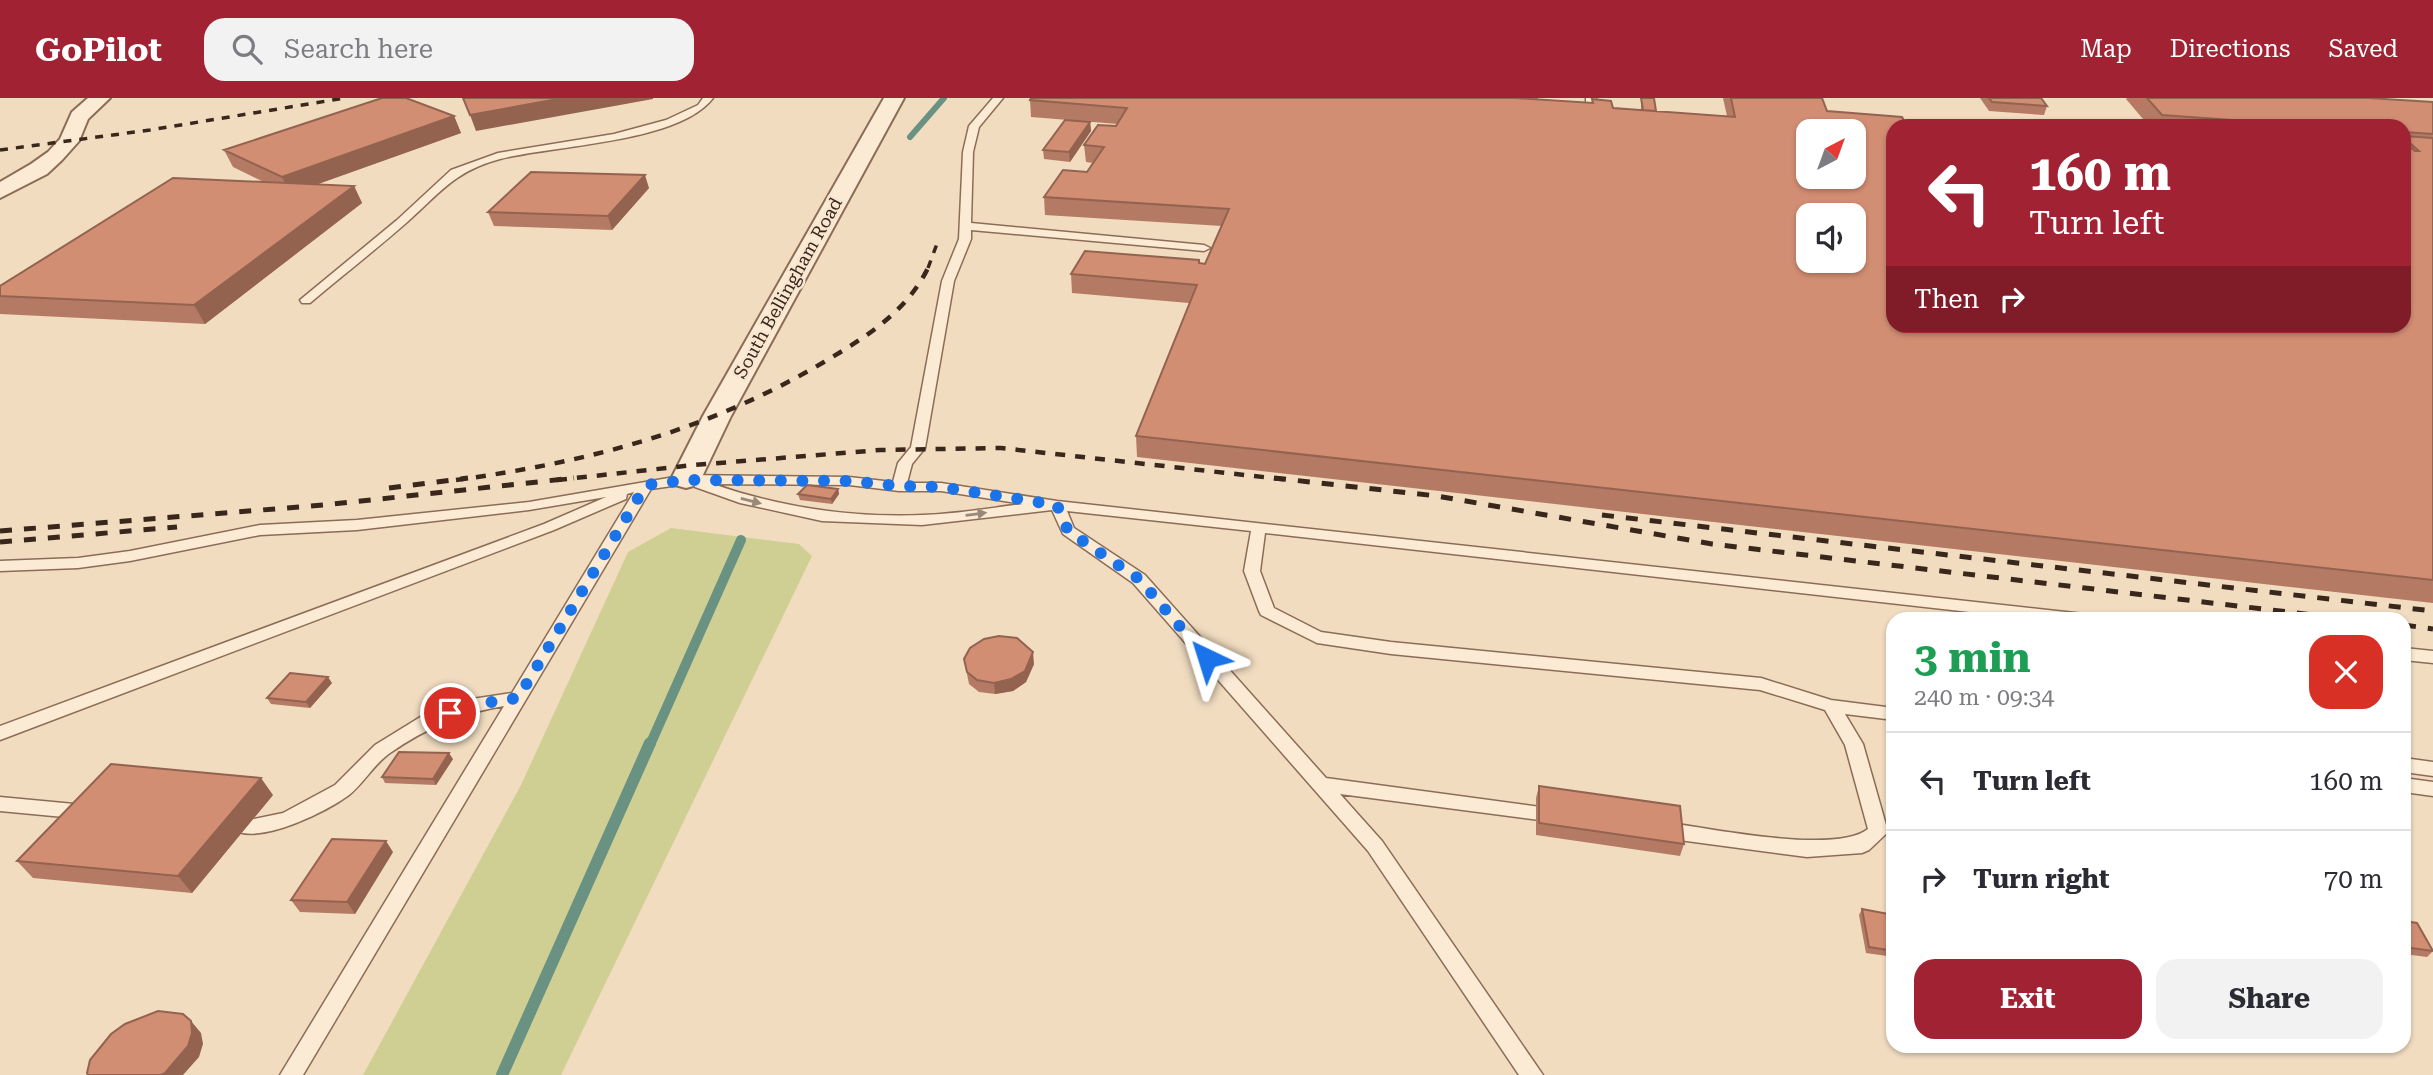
<!DOCTYPE html>
<html lang="en">
<head>
<meta charset="utf-8">
<style>
  :root { --surface:#fff; --page:#f2f2f3; --text:#2b2b33; --muted:#7c7c81; --line:#e1e1e2; --accent:#a02233 }
  body { margin:0; font-family:"Roboto Serif",serif; background:var(--page); color:var(--text); height:100vh; display:flex; flex-direction:column; font-size:26px; white-space:nowrap }
  * { box-sizing:border-box; margin:0 }
  p { font-size:23px; color:var(--muted) }
  .icon { flex:none; width:38px; height:38px; fill:none; stroke:currentColor; stroke-width:2; stroke-linecap:round; stroke-linejoin:round }
  .map { position:relative; flex:1; overflow:hidden }
  .sheet { position:absolute; left:1886px; top:514px; width:525px; height:441px; display:flex; flex-direction:column; background:var(--surface); border-radius:21px; box-shadow:0 2px 5px #0004 }
  .sheet>* { flex:none }
  .hud { position:absolute; left:1886px; top:21px; width:525px; height:214px; border-radius:21px; box-shadow:0 2px 5px #0004; background:#a02233; color:#fff; overflow:hidden }
  .needle { width:46px; rotate:41deg }
  .fabs { position:absolute; left:1796px; top:21px; display:grid; gap:14px }
  .fabs a { display:grid; place-items:center; width:70px; height:70px; border-radius:14px; background:var(--surface); box-shadow:0 2px 5px #0004; font-size:35px }
  .pin { position:absolute; display:grid; place-items:center; width:60px; height:60px; color:#fff; margin:-30px; border:4px solid #fff; border-radius:50%; box-shadow:0 2px 7px #0007 }
  .me { position:absolute; width:77px; margin:-38px; rotate:319deg; stroke-linejoin:round; filter:drop-shadow(0 0 5px #0008) }
  .turn { display:flex; align-items:center; gap:24px; height:147px; padding:0 28px; font-size:32px }
  .turn .icon { width:91px; height:91px; stroke-width:2.5 }
  .turn b { display:block; font-size:49px; line-height:60px }
  .then { display:flex; align-items:center; height:66px; padding:0 28px; background:#0003; gap:14px; font-size:26px }
  .round { display:grid; place-items:center; flex:none; width:74px; height:74px; border-radius:21px; background:var(--page) }
  .headline { display:flex; align-items:center; justify-content:space-between; height:119px; padding:0 28px }
  h1 { font-size:42px; font-weight:700; line-height:52px; color:#1e9e55 }
  .action { display:flex; gap:14px; margin-top:auto; padding:14px 28px }
  .action a { flex:1; height:80px; border-radius:21px; background:var(--accent); color:#fff; font-size:28px; font-weight:700; line-height:80px; text-align:center }
  .action a+a { background:var(--page); color:var(--text) }
  ul { padding:0; list-style:none }
  li { display:flex; align-items:center; gap:21px; height:98px; padding:0 28px; border-top:2px solid var(--line) }
  li div { flex:1 }
  li b { display:block; font-size:26px }
  li em { font-style:normal }
  header { display:flex; align-items:center; gap:42px; box-sizing:border-box; height:98px; padding:0 35px; background:var(--accent); color:#fff }
  header strong { font-size:33px }
  nav { display:flex; gap:38px; margin-inline-start:auto; font-size:24px }
  .search { width:490px; height:63px; background:var(--page); display:flex; align-items:center; gap:18px; box-sizing:border-box; padding:0 24px; border-radius:21px; color:var(--muted); font-size:26px }
  .map>svg:first-child { display:block }
  .green { fill:#d0cf93 }
  .lines { fill:none; stroke-linecap:round; stroke-linejoin:round }
  .stream-far2 { stroke:#699283; stroke-width:6 }
  .stream-far1 { stroke:#699283; stroke-width:10 }
  .stream { stroke:#699283; stroke-width:12 }
  .lane-casing { stroke:#8c6c56; stroke-width:3 }
  .street-casing { stroke:#8c6c56; stroke-width:4 }
  .lane { fill:#fbead4; fill-rule:evenodd }
  .street { fill:#fbead4; fill-rule:evenodd }
  .rail-far2 { stroke:#3a271c; stroke-width:3.5; stroke-dasharray:8 8; stroke-linecap:butt }
  .rail-far1 { stroke:#3a271c; stroke-width:4.5; stroke-dasharray:10 10; stroke-linecap:butt }
  .rail { stroke:#3a271c; stroke-width:5; stroke-dasharray:12 12; stroke-linecap:butt }
  .wall { fill:#b57a63 }
  .shaded-wall { fill:#936350 }
  .building { fill:#d28e73; stroke:#936350; stroke-width:2; fill-rule:evenodd }
  .oneway { fill:#9a8878 }
  .route { stroke:#1a73e8; stroke-width:12; stroke-dasharray:0 21.6 }
  .labels { text-anchor:middle; stroke-width:5; stroke-linejoin:round; paint-order:stroke }
  .far-street-label { font-size:18px; fill:#3a271c; stroke:#f8e7d0 }
</style>
</head>
<body>
<header>
<strong>GoPilot</strong>
<div class="search"><svg class="icon" aria-label="search" viewBox="0 0 24 24"><circle cx="10" cy="10" r="6"/><path d="M15 15l6 6"/></svg>Search here</div>
<nav><a>Map</a><a>Directions</a><a>Saved</a></nav>
</header>
<div class="map">
<svg width="2433" height="977" viewBox="0 0 2433 977">
  <rect width="100%" height="100%" fill="#f1dcc0"/>
  <path class="green" d="M671,430L799,446L812,458L561,977H363L521,687L628,454Z"/>
  <g class="lines">
    <path class="stream-far2" d="M910,39L944,0"/>
    <path class="stream-far1" d="M650,647L741,442"/>
    <path class="stream" d="M502,977L650,645"/>
    <g class="lane-casing">
      <path id="lane" d="M703,0H713C679,45 554,47 500,61C454,73 439,96 405,126C374,153 342,178 310,205H302L300,202L397,122L451,72L498,55L614,36L666,22L698,7Z
        M993,0H1003L979,29L973,54L971,125L1204,147L1210,150L1204,153L971,132V141L954,183L925,350L912,366L907,385H941L1057,403L2093,517L2101,522H2040L1265,435L1260,473L1274,510L1321,534L1391,544L1761,580L1831,602L1894,610V622L1845,616L1863,646L1888,734L1869,752L1862,755L1807,759L1664,740L1657,737L1654,732L1657,727L1664,724C1708,730 1836,757 1868,731L1845,647L1825,612L1760,592L1391,556L1317,545L1261,517L1259,513L1244,473L1251,433L1067,413L1074,430L1145,477L1326,680L1562,712L1564,717L1562,722L1555,724L1340,696L1382,743L1543,977H1519L1368,753L1133,485L1063,436L1052,412L922,427L822,423L740,405L695,389L693,385L651,391L303,977H280L504,608C461,615 426,630 390,655C374,666 364,685 349,697C326,714 266,743 239,734L236,729L239,724L283,715L335,687L375,647L422,618L472,601L512,595L634,394L627,396L626,401L554,432L0,642V628L544,426L606,399L529,412L357,432L260,437L130,463L78,470L0,473V463L78,460L130,453L260,427L357,422L529,404L686,377L849,379L893,384L898,365L911,349L942,183L959,141L963,54L969,28ZM713,386L849,387L899,393H941L1023,406C990,410 956,416 923,417C851,420 779,409 713,386Z
        M1586,0H1596L1593,14L1572,13V9H1586Z
        M2404,550L2433,553V565L2404,562Z
        M2404,660L2433,664V678L2404,674Z
        M2404,680L2433,684V698L2404,694Z
        M0,699L85,707L92,709L94,714L92,719L85,721L0,713Z"/>
    </g>
    <g class="street-casing">
      <path id="street" d="M88,0H110L88,21L79,43L62,62L47,76L0,100V84L31,66L48,54L60,41L72,14Z
        M884,0H904L731,318L701,381L697,387L686,390L675,387L671,381L703,318Z"/>
    </g>
    <use href="#lane" class="lane"/>
    <use href="#street" class="street"/>
    <path class="rail-far2" d="M0,52L150,32L345,0
      M928,170L938,143"/>
    <path class="rail-far1" d="M456,382C589,364 707,333 824,264C866,239 907,214 929,168
      M557,382L694,367L880,352L1001,350L1290,382"/>
    <path class="rail" d="M1274,380L1437,398L1712,446L2356,522
      M389,390L468,380
      M1602,417L2433,513
      M0,433L324,407L574,380
      M0,444L177,429
      M2404,527L2433,531"/>
  </g>
  <path class="wall" d="M1031,0H1538V2L1592,5V1L1613,10L1641,12V0L1656,13L1727,18L1723,0H1822L1827,13L1894,28L2404,228V28H2149L2126,1L2127,0H2368L2433,4V505L1137,359L1136,338L1189,205L1072,195L1071,176L1199,165L1205,166L1222,128L1045,117L1044,99L1087,74L1093,65L1086,64L1084,47L1116,28L1118,26L1031,19L1030,2Z
    M1980,0H2041L2047,8L2044,17L1989,13Z
    M454,18L461,35L318,86L354,88L362,105L205,226L0,216V188L264,84L233,69L224,52Z
    M1090,24L1091,33L1070,64L1044,61L1043,52Z
    M649,90L612,132L494,128L488,114Z
    M838,391L839,396L832,406L800,402L798,396Z
    M964,561L1034,566L1026,584L1013,593L995,596L979,594L969,586Z
    M332,585L310,610L271,606L267,600Z
    M453,661L436,687L385,685L382,679Z
    M1539,688L1684,746L1680,758L1536,737V700Z
    M273,697L192,795L33,780L17,763Z
    M393,754L355,816L300,814L291,802Z
    M1862,811L1894,817V859L1866,855L1859,817Z
    M2404,823L2433,853L2427,859L2404,856Z"/>
  <path class="shaded-wall" d="M563,0H653V1L476,33L470,17Z
    M454,18L461,35L290,96L282,79Z
    M1090,24L1091,33L1070,64L1069,54Z
    M645,77L649,90L612,132L608,118Z
    M354,88L362,105L205,226L194,207Z
    M838,391L839,396L832,406L831,401Z
    M1033,554L1034,566L1026,584L1013,593L995,596L994,585Z
    M328,579L332,585L310,610L306,604Z
    M449,655L453,661L436,687L433,681Z
    M261,680L273,697L192,795L178,778Z
    M386,743L393,754L355,816L347,804Z
    M191,923L201,935L203,946L199,959L183,977H161Z"/>
  <path class="building" d="M382,0H406L454,18L282,79L224,52Z
    M463,0H563L470,17Z
    M1031,0H1515L1593,5L1592,1L1611,3L1613,10L1735,19L1731,0H1822L1827,13L1902,19L1907,28H1894V228H2404V44L2415,53H2419L2404,40V38L2433,40V482L1136,338L1197,187L1071,176L1085,153L1199,162V165L1205,166L1229,111L1044,99L1063,72L1087,74L1104,49L1084,47L1098,27L1116,28L1127,10L1030,2ZM1808,33H1853V79H1808ZM1808,117H1853V163H1808Z
    M1641,0H1654L1656,13L1643,12Z
    M1989,0H2041L2047,8L1992,4Z
    M2147,0H2368L2433,4V36L2404,34V28H2318L2162,17Z
    M1065,22L1090,24L1069,54L1043,52Z
    M2201,24L2238,26L2240,28H2185L2183,26L2204,27Z
    M2024,26L2050,28H2025Z
    M531,74L645,77L608,118L488,114Z
    M173,80L354,88L194,207L0,198V188Z
    M807,387L838,391L831,401L798,396Z
    M999,538L1017,540L1033,554L1025,573L1011,581L994,585L977,582L967,574L964,561L970,550L984,541Z
    M290,575L328,579L306,604L267,600Z
    M399,654L449,655L433,681L382,679Z
    M111,666L261,680L178,778L17,763Z
    M1539,688L1680,708L1684,746L1539,725Z
    M332,741L386,743L347,804L291,802Z
    M1862,811L1894,817V853L1869,849Z
    M2404,823L2417,825L2433,853L2404,849Z
    M158,913L183,916L191,923L192,935L188,948L165,975L161,977H88L87,975L90,962L111,936L125,926Z"/>
  <defs><path id="oneway-solid" d="M-6-.8H1V-3.2L6.5 0L1 3.2V.8H-6Z" transform="scale(1.75)"/></defs>
  <g class="oneway">
    <use href="#oneway-solid" transform="translate(751 403) rotate(14)"/>
    <use href="#oneway-solid" transform="translate(976 416) rotate(-7)"/>
  </g>
  <g class="lines">
    <path class="route" d="M450,615L471,607L518,600L646,387L686,382L849,383L899,388L941,389L1057,407L1068,433L1139,481L1207,560"/>
  </g>
  <g class="labels">
    <g class="far-street-label">
      <text transform="translate(788 190) rotate(-61)" y="6">South Bellingham Road</text>
    </g>
  </g>
</svg>
<div class="fabs">
<a><svg class="needle" viewBox="-14 -14 28 28"><path d="M0-13l5 13h-10z" fill="#e53935"/><path d="M0 13l5-13h-10z" fill="#7c7c81"/></svg></a>
<a><svg class="icon" aria-label="sound" viewBox="0 0 24 24"><path d="M4 9h4l5-4v14l-5-4H4zM17 9q2 3 0 6"/></svg></a>
</div>
<div class="pin" style="left:450px;top:615px;background:#d93025"><svg class="icon" aria-label="arrive" viewBox="0 0 24 24"><path d="M6 21V4h12l-3 4 3 4H6"/></svg></div>
<svg class="me" style="left:1207px;top:560px" viewBox="-20 -20 40 40"><path d="M0-17L14 15 0 8-14 15z" fill="#1a73e8" stroke="#fff" stroke-width="4"/></svg>
<div class="hud">
<div class="turn"><svg class="icon" aria-label="left" viewBox="0 0 24 24"><path d="M17 20v-9H6M10 6l-5 5 5 5"/></svg><div><b>160 m</b>Turn left</div></div>
<div class="then">Then<svg class="icon" aria-label="right" viewBox="0 0 24 24"><path d="M7 20v-9h11M14 6l5 5-5 5"/></svg></div>
</div>
<section class="sheet">
<div class="headline"><div><h1>3 min</h1><p>240 m · 09:34</p></div><a class="round" style="background:#d93025;color:#fff"><svg class="icon" aria-label="close" viewBox="0 0 24 24"><path d="M6 6l12 12M18 6L6 18"/></svg></a></div>
<ul>
<li><svg class="icon" aria-label="left" viewBox="0 0 24 24"><path d="M17 20v-9H6M10 6l-5 5 5 5"/></svg><div><b>Turn left</b></div><em>160 m</em></li>
<li><svg class="icon" aria-label="right" viewBox="0 0 24 24"><path d="M7 20v-9h11M14 6l5 5-5 5"/></svg><div><b>Turn right</b></div><em>70 m</em></li>
</ul>
<div class="action"><a>Exit</a><a>Share</a></div>
</section>
</div>
</body>
</html>
